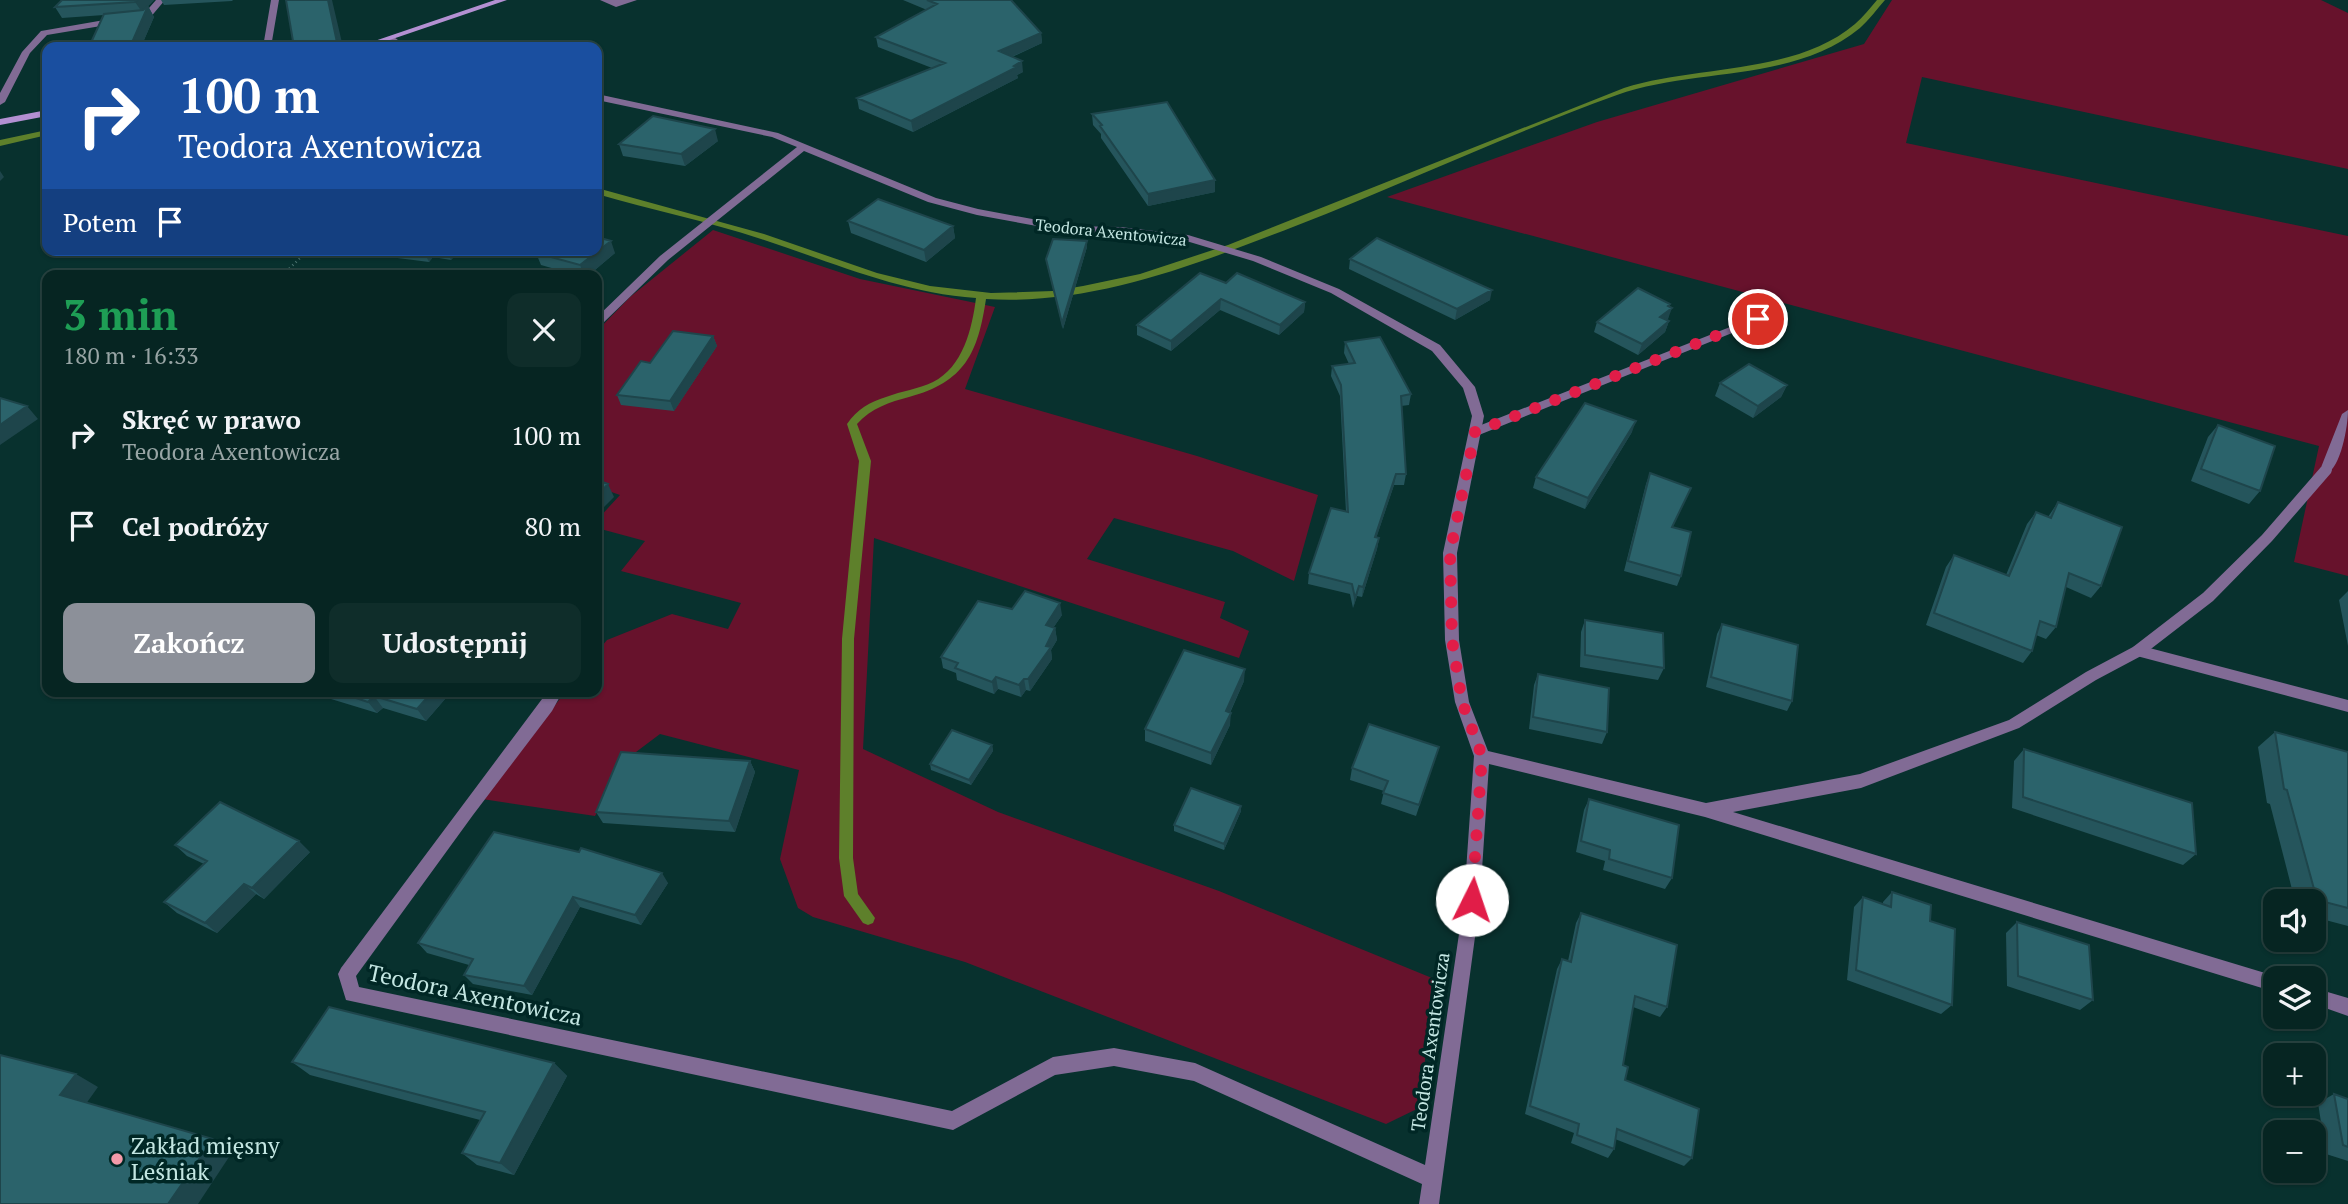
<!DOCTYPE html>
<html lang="pl">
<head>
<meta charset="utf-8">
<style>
  :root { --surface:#062522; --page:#0f2d2a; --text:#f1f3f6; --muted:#98a5a5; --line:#274240; --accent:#8c9099 }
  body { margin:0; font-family:"PT Serif",serif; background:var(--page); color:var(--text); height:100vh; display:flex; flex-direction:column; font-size:26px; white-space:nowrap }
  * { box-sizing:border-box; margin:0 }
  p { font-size:23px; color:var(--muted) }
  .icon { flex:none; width:38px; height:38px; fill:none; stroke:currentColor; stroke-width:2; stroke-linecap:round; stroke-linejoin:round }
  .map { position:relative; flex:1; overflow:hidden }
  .sheet { position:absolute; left:42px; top:270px; width:560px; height:427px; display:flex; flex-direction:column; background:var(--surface); border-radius:14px; box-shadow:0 2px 5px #0004,0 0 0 2px var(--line) }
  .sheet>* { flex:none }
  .hud { position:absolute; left:42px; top:42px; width:560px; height:214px; border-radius:14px; box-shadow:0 2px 5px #0004,0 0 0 2px var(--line); background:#1a4fa0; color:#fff; overflow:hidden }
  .buttons { position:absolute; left:2263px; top:889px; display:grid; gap:14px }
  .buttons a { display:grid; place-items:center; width:63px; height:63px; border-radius:14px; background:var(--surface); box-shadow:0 2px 5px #0004,0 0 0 2px var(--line); font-size:35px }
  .pin { position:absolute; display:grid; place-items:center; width:60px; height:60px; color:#fff; margin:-30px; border:4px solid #fff; border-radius:50%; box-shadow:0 2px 7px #0007 }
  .me { position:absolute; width:77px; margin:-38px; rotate:4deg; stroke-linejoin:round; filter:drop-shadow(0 0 5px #0008) }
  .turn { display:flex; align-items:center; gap:24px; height:147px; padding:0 21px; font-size:32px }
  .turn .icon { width:91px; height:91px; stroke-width:2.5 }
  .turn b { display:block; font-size:49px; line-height:60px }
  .then { display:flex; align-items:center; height:66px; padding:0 21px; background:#0003; gap:14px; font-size:26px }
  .round { display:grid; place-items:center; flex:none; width:74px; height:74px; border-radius:14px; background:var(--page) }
  .headline { display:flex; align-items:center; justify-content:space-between; height:119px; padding:0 21px }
  h1 { font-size:42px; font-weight:700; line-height:52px; color:#1e9e55 }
  .cta { display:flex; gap:14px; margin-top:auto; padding:14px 21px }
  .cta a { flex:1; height:80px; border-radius:14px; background:var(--accent); color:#fff; font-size:28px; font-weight:700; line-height:80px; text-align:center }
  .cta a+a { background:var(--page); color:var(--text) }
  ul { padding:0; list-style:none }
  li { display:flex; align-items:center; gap:21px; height:91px; padding:0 21px }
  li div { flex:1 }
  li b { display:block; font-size:26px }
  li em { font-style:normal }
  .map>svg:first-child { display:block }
  .green { fill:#67122c }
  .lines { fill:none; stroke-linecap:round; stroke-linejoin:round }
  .stream { fill:#5e802b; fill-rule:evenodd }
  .path { stroke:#4d7471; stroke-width:2.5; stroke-dasharray:1 3.5; stroke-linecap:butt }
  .lane { fill:#816b95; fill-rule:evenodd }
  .street { fill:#816b95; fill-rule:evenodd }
  .secondary { fill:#b390d2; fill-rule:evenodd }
  .wall { fill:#25555c }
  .shaded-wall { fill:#1e454b }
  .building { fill:#2b636b; stroke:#1e454b; stroke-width:2 }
  .route { stroke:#e11d48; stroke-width:12; stroke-dasharray:0 21.6 }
  .poi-dot { fill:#f39aa9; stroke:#002725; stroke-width:2.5 }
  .labels { text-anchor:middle; stroke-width:7; stroke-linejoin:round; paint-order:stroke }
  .far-street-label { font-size:16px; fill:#c3e6e2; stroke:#002725 }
  .street-label { font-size:19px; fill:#c3e6e2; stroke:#002725 }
  .near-street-label { font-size:23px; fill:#c3e6e2; stroke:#002725 }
  .near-poi-label { font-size:23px; fill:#c3e6e2; stroke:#002725; text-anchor:start }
</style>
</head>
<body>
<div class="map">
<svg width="2348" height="1204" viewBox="0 0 2348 1204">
  <rect width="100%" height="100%" fill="#08312e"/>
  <path class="green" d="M1892,0H2321L2348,13V169L1922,77L1906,143L2348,236V576L2294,562L2319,446L1387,197L1597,122L1864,44Z
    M713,230L860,279L995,307L965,389L1197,456L1318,495L1294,581L1233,551L1114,518L1087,559L1225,602L1220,618L1249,631L1239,658L874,538L863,749L998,812L1219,891L1432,978L1421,1107L1386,1124L965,962L813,917L798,908L780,859L799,770L660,734L624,761L595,816L482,799L566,691H597V652L607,640L672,614L728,629L741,603L621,571L645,541L597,528V520L620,495L597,487V331L630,297Z"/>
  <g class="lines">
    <path class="stream" d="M1877,0H1885C1877,9 1869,20 1860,28C1793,83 1695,67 1617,95C1509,134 1405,183 1298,225C1200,263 1093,306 986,299C978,353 965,382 909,397C890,402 871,408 857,424L871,461L854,639L853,858L858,894L875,918L873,923L868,925L863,923L844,896L839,858L842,639L859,461L847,424C857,409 870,402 886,397C902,391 918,389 933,382C963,367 972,329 976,298C901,293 832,262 761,239C707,221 651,210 597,194V188L764,234L877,273L930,286L991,293L1053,291L1083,286L1140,274L1228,245L1624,88C1697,65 1795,75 1855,24C1863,17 1870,8 1877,0Z
      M47,130V135L0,146V140Z"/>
    <path class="path" d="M283,275L308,250"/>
    <path class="lane" d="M156,0H165L149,19L133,20V16L143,15Z
      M600,0H637L616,7Z
      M116,18L120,21L119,23L47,35L30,53L5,102L0,105V93L22,52L41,31Z
      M1758,316L1764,319L1762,321L1479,435H1471L1469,432L1471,429Z
      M2348,410C2348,426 2341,468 2326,474L2321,473L2320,470L2342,414Z
      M2138,645L2348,700V712L2133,655L2131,651L2133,647Z"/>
    <path class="street" d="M271,0H279L271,47H263Z
      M388,37H394L407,47H398L388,41Z
      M597,94L778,133L936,198L978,209L1070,226L1120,227L1188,235L1261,257L1339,289L1440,345L1475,387L1484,416L1457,553L1459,640L1469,702L1488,751L1706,803L1860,774L2009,720L2086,672L2133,647L2203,593L2262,535L2321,467H2331L2332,470L2331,473L2272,541L2213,601L2143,655L2096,680L2019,728L1861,788L1733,812L2275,976L2281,978H2275V992L1705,817L1489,764L1480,900L1439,1204H1419L1422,1184L1194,1081L1114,1066L1055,1075L953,1130L346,1000L338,974L341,968L548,691H563L552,711L473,815L356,976L359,987L952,1111L1053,1057L1114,1048L1195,1063L1425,1165L1464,900L1474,756L1455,702L1445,640L1443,553L1472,416L1463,388L1432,351L1331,293L1253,261L1183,240L1120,233L1070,232L977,215L928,202L804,151L668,260L601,325L597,326V317L660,256L797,147L772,137L597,100Z
      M2314,988L2348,998V1016L2314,1004Z"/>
    <path class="secondary" d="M495,0H507L369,47H357Z
      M47,110V116L0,125V119Z"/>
  </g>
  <path class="wall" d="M154,0L148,6L154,17L141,47H89L104,15L62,18L55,7Z
    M161,0H233L232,1L164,5Z
    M903,0H1011L1041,33L1042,43L1012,57L1023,72L1017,75L1018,78L913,132L859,109L857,98L932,68L878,47L876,37L927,10Z
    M1092,114L1215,192L1148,206L1101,138V134L1093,125Z
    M718,141L685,166L623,156L619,144Z
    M848,221L953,226L955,238L926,262L851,233Z
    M1087,241V247L1063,329L1047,265L1046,259Z
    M357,250H460L451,260L433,257L429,262L358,253Z
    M536,253H615L589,275H576L541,265Z
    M1350,259L1490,300L1455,320L1349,269Z
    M1226,283L1305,302L1304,312L1279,335L1220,310L1171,351L1137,335V325Z
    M1670,304L1668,319L1666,320L1669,321L1665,332L1638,355L1594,332L1597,322Z
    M713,336L717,346L674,411L621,405L617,395L650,363Z
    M1345,342L1411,394L1409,405L1401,406L1406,474L1404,485H1394L1376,538H1379L1377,549L1362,597L1357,596L1353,608L1350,594L1308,584L1309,573L1346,512L1340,396L1331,376L1332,366L1349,364L1344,353Z
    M1720,383L1787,385L1781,397L1753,418L1715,396Z
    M2218,425L2260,491L2249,504L2191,481L2208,437Z
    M1632,432L1585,509L1533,488L1536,477Z
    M1650,473L1673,527L1681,576L1677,586L1624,571L1646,484Z
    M2058,502L2101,586L2091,598L2066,587L2056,627L2046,639L2036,635L2032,651L2023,663L1926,625L1946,567L1954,555L2006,575L2027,524L2036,512L2048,517Z
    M2348,591V646L2339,600Z
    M1012,609L1062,615L1053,628H1055L1057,640L1051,650L1052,659L1030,691L1026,690L1021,697L998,689L994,694L957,680L956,673L943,668L941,657Z
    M1585,620L1664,668L1658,680L1580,667L1581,632Z
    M1722,624L1792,701L1787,711L1706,687L1717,634Z
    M1538,674L1607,732L1602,744L1529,729L1534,685Z
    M1244,681L1230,713V725L1211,765L1145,741V729Z
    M325,691H452L426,721L383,708L377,713L331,699Z
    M2275,732L2348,752V926L2314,917V901H2295L2270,804L2267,803L2258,747Z
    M992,745L993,751L971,785L931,770L930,764Z
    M1439,747L1416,816L1381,804L1384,791L1350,780L1352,768Z
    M2024,749L2196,854L2183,865L2012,808L2014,761Z
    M750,761L755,772L735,832L603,823L596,812Z
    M1589,799L1672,878L1665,889L1603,870L1605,861L1576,852L1584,810Z
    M1241,806V811L1224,850L1174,831V825Z
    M494,832L668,883L641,925L580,907L532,995L473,984L464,975L469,965L427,953L418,943Z
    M175,845L310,852L264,899L256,894L217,933L177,913L164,902L204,864L187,856Z
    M1892,892L1930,921L1952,1005L1941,1014L1847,980L1854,907L1863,897L1883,904V902Z
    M1581,913L1667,1007L1660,1017L1633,1007L1623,1065L1625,1080L1692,1158L1684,1166L1615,1139L1614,1149L1608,1158L1571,1143L1574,1133L1525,1114L1557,969L1562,959L1568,961L1576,923Z
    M2017,922L2093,1000L2080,1010L2007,986L2006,933Z
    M292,1062L554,1063L567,1076L514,1175L477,1165L462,1153L480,1120L310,1075Z
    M2334,1094L2348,1099V1161L2326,1154L2318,1103Z"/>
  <path class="shaded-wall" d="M137,0H154L148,6L154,17L141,47H130L142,12L135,2Z
    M328,0H332L343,47H338Z
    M1041,33L1042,43L1000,62L999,51Z
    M1022,61L1023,72L1017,75L1018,78L913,132L911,121Z
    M715,129L718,141L685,166L681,154Z
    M0,171L4,177L0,181Z
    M1215,180V192L1148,206V194Z
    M953,226L955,238L926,262L924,250Z
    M611,241L615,253L589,275H584L580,265Z
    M1087,241V247L1063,329L1062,323Z
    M423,250H430L433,257L429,262Z
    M446,250H460L451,260Z
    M1492,290L1490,300L1455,320L1457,309Z
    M1221,299L1220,310L1171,351V341Z
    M1305,302L1304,312L1279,335L1280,325Z
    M1670,304L1668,311L1672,308L1668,319L1657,327L1660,317Z
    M1669,321L1665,332L1638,355L1642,344Z
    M713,336L717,346L674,411L670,401Z
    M1787,385L1781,397L1753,418L1758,406Z
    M27,406L38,419L0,445V425Z
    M1636,421L1632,432L1585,509L1588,498Z
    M1396,474L1394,485L1373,548L1375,537Z
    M608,484L614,497L597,514V496Z
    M1379,538L1377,549L1362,597L1363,587Z
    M1359,586L1357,596L1353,608L1355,598Z
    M1060,603L1062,615L1047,637L1046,625Z
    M1055,628L1057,640L1051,650L1052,659L1030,691L1028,679Z
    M1245,669L1244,681L1225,723L1226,711Z
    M996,677L998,689L994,694L992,682Z
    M1024,679L1026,690L1021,697L1019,685Z
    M433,691H452L426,721L417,709Z
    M374,696L383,708L377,713L368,702Z
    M1231,713L1230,725L1211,765V753Z
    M992,745L993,751L971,785L969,780Z
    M750,761L755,772L735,832L729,821Z
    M1241,806V811L1224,850V844Z
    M299,841L310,852L264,899L252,888Z
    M662,873L668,883L641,925L635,915Z
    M244,884L256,894L217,933L205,923Z
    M573,897L580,907L532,995L524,986Z
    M554,1063L567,1076L514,1175L500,1163Z
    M76,1074L98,1087L83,1108L60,1095Z
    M213,1139L233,1151L198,1204H168Z"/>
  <path class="building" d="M62,0H137L135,2L55,7Z
    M286,0H328L338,47H294Z
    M927,0H1011L1041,33L999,51L1022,61L1014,66L1017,67L911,121L857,98L945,63L876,37L937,4Z
    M148,6L130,47H89L104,14L143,10Z
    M1167,102L1215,180L1148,194L1100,126L1102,125L1092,114Z
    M653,116L715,129L681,154L619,144Z
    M878,199L953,226L924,250L848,221Z
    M597,237L611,241L580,265L536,253L539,250H597Z
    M1377,238L1492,290L1457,309L1350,259Z
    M1053,239L1087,241L1062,323L1046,259Z
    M1200,273L1226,283L1237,273L1305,302L1280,325L1221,299L1171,341L1137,325Z
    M1638,288L1670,304L1668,306L1672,308L1660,317L1669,321L1642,344L1597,322Z
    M673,331L713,336L670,401L617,395L641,361L650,363Z
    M1380,337L1411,394L1401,396L1406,474H1396L1375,537L1379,538L1363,587L1359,586L1355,598L1352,584L1309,573L1331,508L1348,512L1341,385L1332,366L1355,363L1345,342Z
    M1749,364L1787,385L1758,406L1720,383Z
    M0,398L27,406L0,425Z
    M1585,403L1636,421L1588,498L1536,477Z
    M2218,425L2275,446L2260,491L2201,469Z
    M1650,473L1691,488L1672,527L1691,532L1681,576L1628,561Z
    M597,480L608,484L597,496Z
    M2058,502L2122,527L2101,586L2069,573L2056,627L2040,621L2032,651L1934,613L1954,555L2009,576L2036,512L2051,518Z
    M1025,591L1060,603L1046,625L1055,628L1046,646L1051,647L1028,679H1024L1019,685L996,677L992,682L955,668L958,663L941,657L978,601L1012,609Z
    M1585,620L1663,633L1664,668L1585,655Z
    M1722,624L1798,645L1792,701L1711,677Z
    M1184,650L1245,669L1226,711L1231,713L1211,753L1145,729Z
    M1538,674L1609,688L1607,732L1533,717Z
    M335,691H433L417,709L374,696L368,702Z
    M1369,724L1439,747L1419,805L1383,793L1388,781L1352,768Z
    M952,730L992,745L969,780L930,764Z
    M2275,732L2348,752V908L2317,900L2287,790L2284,789Z
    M2024,749L2192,803L2196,854L2023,797Z
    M621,752L750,761L729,821L596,812Z
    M1191,788L1241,806L1224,844L1174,825Z
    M1589,799L1679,825L1672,878L1609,859L1610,850L1581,841Z
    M220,802L299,841L252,888L244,884L205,923L164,902L207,861L175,845Z
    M494,832L579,852L581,848L662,873L635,915L573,897L524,986L464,975L473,959L418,943Z
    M1892,892L1931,905L1930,921L1955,929L1952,1005L1856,970L1863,897L1891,907Z
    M1581,913L1677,945L1667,1007L1635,996L1623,1065L1628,1067L1625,1080L1699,1109L1692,1158L1617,1129L1614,1149L1577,1135L1579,1124L1530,1106L1562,959L1571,962Z
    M2017,922L2089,945L2093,1000L2018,976Z
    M329,1007L554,1063L500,1163L462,1153L485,1112L292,1062Z
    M0,1055L76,1074L60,1095L213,1139L168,1204H0Z
    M2334,1094L2348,1099V1147L2343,1145Z"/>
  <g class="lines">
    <path class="route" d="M1472,900L1482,756L1462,702L1452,640L1450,553L1475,432L1758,319"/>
  </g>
  <circle class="poi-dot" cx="117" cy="1159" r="7"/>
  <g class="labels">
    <g class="far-street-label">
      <text transform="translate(1111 232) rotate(6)" y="6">Teodora Axentowicza</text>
    </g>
    <g class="street-label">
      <text transform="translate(1430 1042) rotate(-82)" y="7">Teodora Axentowicza</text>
    </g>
    <g class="near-street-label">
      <text transform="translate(475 995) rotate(12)" y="8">Teodora Axentowicza</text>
    </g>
    <g class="near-poi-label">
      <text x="131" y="1154">Zakład mięsny<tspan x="131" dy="26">Leśniak</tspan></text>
    </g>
  </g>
</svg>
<div class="buttons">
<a><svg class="icon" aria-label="sound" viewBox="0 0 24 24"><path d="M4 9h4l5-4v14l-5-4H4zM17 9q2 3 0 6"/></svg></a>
<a><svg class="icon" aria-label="layers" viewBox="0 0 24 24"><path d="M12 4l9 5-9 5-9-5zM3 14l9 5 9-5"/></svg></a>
<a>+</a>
<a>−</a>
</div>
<div class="pin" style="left:1758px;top:319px;background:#d93025"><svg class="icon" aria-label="arrive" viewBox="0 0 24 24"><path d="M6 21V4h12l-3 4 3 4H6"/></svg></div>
<svg class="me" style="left:1472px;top:900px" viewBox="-20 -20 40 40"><circle r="19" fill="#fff"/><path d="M0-13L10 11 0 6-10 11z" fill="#e11d48"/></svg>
<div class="hud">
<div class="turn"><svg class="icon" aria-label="right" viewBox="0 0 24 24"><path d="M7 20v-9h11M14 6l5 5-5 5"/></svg><div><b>100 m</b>Teodora Axentowicza</div></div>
<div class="then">Potem<svg class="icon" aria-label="arrive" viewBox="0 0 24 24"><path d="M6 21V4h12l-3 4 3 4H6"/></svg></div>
</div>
<section class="sheet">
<div class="headline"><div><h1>3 min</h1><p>180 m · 16:33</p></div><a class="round"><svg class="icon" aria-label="close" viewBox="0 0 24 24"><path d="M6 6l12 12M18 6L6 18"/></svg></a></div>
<ul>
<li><svg class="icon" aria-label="right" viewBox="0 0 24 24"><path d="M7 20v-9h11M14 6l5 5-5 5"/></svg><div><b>Skręć w prawo</b><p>Teodora Axentowicza</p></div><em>100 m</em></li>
<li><svg class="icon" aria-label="arrive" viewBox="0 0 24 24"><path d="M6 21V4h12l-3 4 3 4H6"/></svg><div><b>Cel podróży</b></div><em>80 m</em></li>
</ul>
<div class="cta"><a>Zakończ</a><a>Udostępnij</a></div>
</section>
</div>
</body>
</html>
